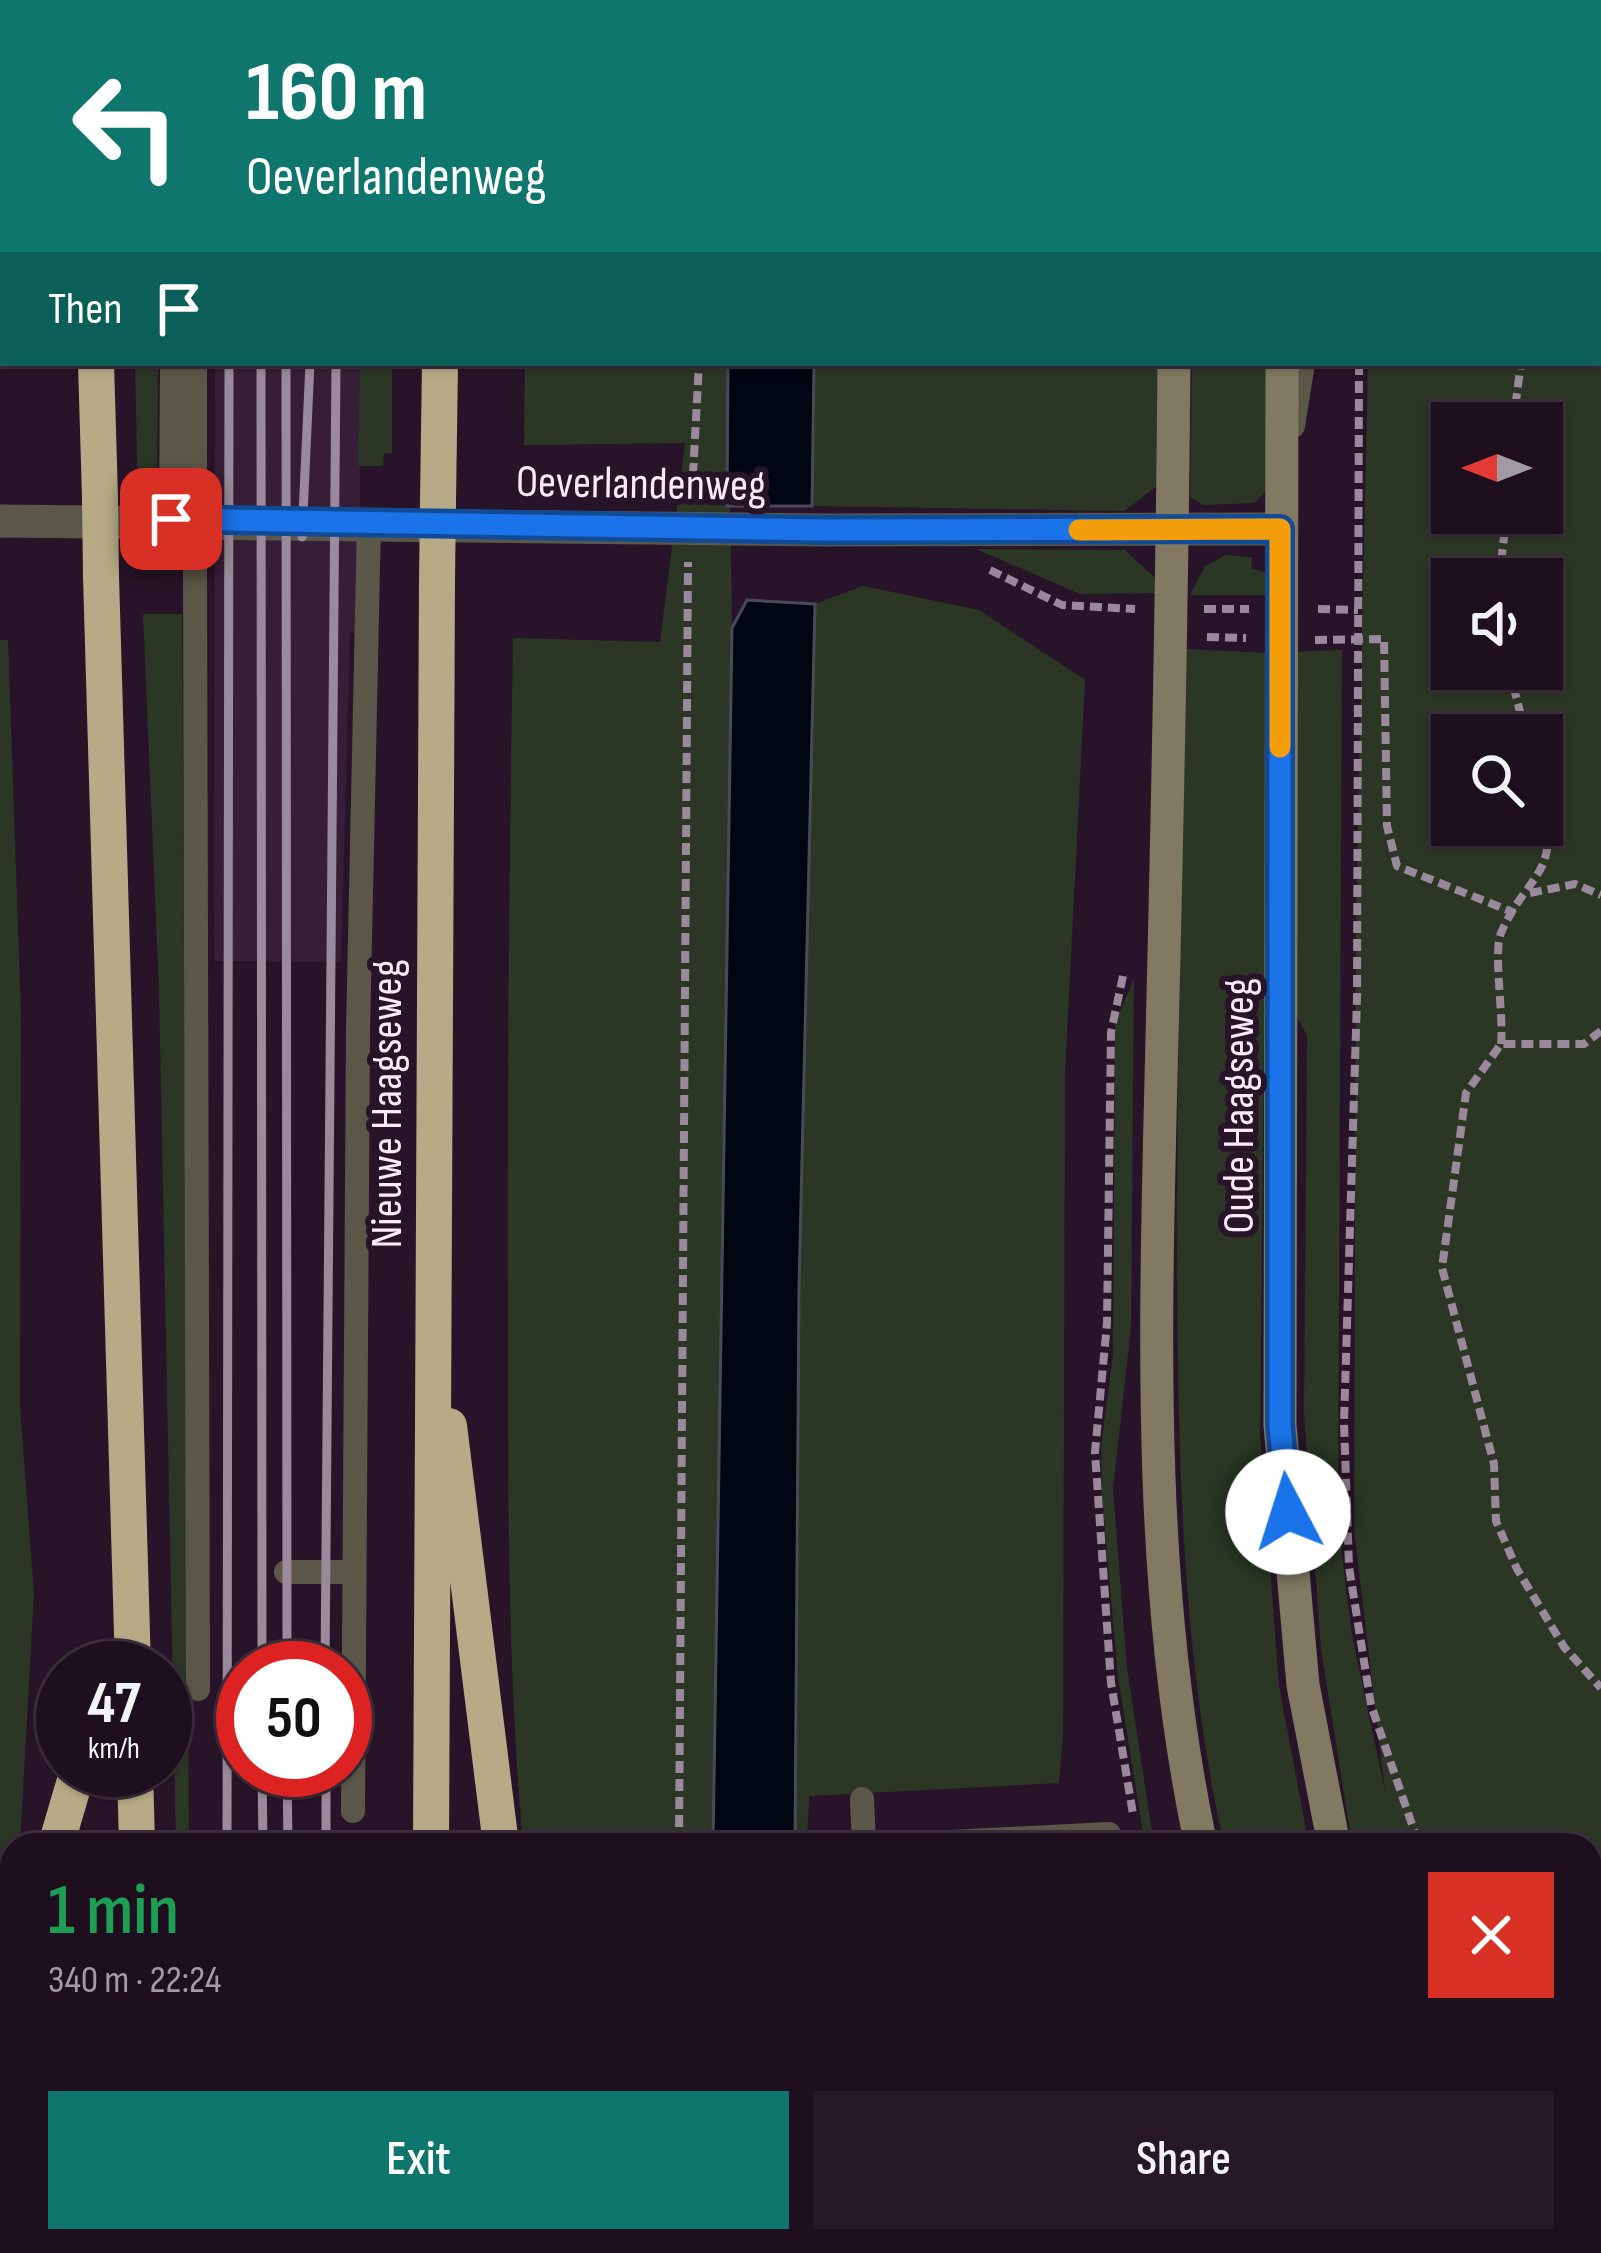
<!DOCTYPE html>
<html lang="en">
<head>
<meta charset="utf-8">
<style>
  :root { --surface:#1e0f1e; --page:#261827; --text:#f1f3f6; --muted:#a19ca4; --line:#3c2f3c; --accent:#0f766e }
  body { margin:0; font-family:"Sofia Sans Condensed",sans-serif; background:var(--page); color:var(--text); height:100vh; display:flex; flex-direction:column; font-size:45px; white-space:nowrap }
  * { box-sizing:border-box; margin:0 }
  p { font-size:39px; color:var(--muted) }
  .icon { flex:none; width:66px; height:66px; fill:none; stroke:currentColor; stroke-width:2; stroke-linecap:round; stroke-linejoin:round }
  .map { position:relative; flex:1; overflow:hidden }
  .panel { position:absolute; left:0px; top:1833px; width:1602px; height:420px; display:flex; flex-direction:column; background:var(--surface); border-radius:36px 36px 0 0; box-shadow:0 3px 9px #0004,0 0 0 3px var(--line) }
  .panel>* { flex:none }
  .hud { position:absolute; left:0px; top:0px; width:1602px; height:366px; box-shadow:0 3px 9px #0004,0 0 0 3px var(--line); background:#0f766e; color:#fff; overflow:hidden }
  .needle { width:78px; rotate:270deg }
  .fabs { position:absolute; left:1431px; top:402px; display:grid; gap:24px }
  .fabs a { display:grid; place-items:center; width:132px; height:132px; border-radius:0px; background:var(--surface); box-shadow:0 3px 9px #0004,0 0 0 3px var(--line); font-size:60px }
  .speed { position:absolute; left:36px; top:1641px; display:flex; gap:24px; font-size:60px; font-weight:700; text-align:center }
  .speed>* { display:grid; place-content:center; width:156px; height:156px; border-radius:50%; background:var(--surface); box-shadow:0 3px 9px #0004,0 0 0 3px var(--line); line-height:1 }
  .speed small { font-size:30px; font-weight:400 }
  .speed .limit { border:18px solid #d22; background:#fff; color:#111 }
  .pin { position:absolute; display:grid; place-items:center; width:102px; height:102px; color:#fff; margin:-51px; border-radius:24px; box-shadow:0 6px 18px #0006 }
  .me { position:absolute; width:132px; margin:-66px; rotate:355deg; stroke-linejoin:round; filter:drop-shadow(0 0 9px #0008) }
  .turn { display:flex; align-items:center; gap:42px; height:252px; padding:0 48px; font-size:54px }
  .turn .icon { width:156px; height:156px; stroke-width:2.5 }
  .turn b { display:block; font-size:84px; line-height:102px }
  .then { display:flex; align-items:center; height:114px; padding:0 48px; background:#0003; gap:24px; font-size:45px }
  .round { display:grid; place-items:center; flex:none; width:126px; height:126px; border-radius:0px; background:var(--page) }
  .summary { display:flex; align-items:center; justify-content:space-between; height:204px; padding:0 48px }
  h1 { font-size:72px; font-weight:600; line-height:90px; color:#1e9e55 }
  .button { display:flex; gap:24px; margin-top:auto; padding:24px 48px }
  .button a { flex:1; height:138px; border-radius:0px; background:var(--accent); color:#fff; font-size:48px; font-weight:600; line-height:138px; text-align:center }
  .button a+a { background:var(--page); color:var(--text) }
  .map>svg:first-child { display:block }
  .built { fill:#361e37 }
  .green { fill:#2b3624; fill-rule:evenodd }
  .water { fill:#000612; stroke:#4a4a57; stroke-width:3 }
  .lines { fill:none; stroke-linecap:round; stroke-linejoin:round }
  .path { stroke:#9a899a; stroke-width:8; stroke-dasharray:12 6; stroke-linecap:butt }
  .service { stroke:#5c5849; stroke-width:24 }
  .minor { stroke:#5c5849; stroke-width:33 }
  .secondary { stroke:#817962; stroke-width:33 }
  .motorway { stroke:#b6ab86; stroke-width:36 }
  .rail { stroke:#9b8a9b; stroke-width:9 }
  .service-bridge { stroke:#5c5849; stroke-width:24 }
  .motorway-bridge { stroke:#b6ab86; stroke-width:36 }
  .route-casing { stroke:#114b97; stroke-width:30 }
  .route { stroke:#1a73e8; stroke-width:21 }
  .slow { stroke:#f59e0b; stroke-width:21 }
  .labels { text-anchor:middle; stroke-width:12; stroke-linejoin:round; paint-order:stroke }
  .street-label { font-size:45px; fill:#f8eaf8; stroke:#281428 }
</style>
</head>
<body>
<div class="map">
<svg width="1601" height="2253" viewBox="0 0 1601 2253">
  <rect width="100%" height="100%" fill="#281428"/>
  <path class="built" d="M215,363H360V633H350L341,962L214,961Z"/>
  <path class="green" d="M1372,0H1601V2248L1590,2230V1845H1409L1402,1834L1404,1845H1354L1349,1826L1321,1649L1304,1413L1307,1035L1291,1008L1288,652L1342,650L1338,1521L1352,1635L1385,1791L1354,1529L1356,916L1368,363H1599V3ZM1452,423H1542V513H1452ZM1452,579H1542V669H1452ZM1452,735H1542V825H1452Z
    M135,363H158L157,505L138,504Z
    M360,363H392V453L384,454L383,466H358Z
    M525,363H728L732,628L713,1845H523C508,1676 508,1506 508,1337C507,1104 509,871 513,638L660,642L685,443L524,445Z
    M814,363H1158L1161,483L1124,511L812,506Z
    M1192,363H1270L1268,489L1254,503L1203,505L1190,497Z
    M976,549L1125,550L1155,578L1160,593L1080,594Z
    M1226,555L1252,557L1251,568L1266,573L1267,595H1190L1205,566Z
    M863,586L979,610L1085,680L1065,1075L1063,1736L1059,1783L809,1796L807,1845H795L799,1288L815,604Z
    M143,614H182L189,1845H176L159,990Z
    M0,640H8L21,1013L20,1406L34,1594L20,1845H12V1982L0,2197Z
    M1185,649L1268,653L1260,1433L1279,1686L1309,1845H1224C1181,1651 1178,1456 1177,1258C1177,1055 1182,852 1185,649Z
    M1134,979L1131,1327L1113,1489L1127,1668L1154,1845H1145L1118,1677L1102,1497L1101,1446L1113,1354L1115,1023Z
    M571,2241H726L727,2253H573Z"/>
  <path class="water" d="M728,363H814L812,506H727Z
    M747,600L815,604L799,1288L795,1845H713L732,628Z"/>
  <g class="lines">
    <path class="path" d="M704,0V3
      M1526,0L1527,3
      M1363,3V0
      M1359,363L1357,997L1344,1423L1349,1567L1371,1705L1419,1845
      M1513,423L1521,363
      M692,493L699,363
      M990,570L1062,605L1135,609
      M1499,579L1507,513
      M1204,609H1249
      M1318,609L1358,610
      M1207,637L1246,638
      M1315,640L1384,639L1387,826L1397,866L1515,913
      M1509,669L1526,735
      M1530,893L1575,884L1601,895
      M1123,976L1111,1032L1107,1323L1095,1452L1111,1683L1133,1814
      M1601,1031L1584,1044H1501L1466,1093L1442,1268L1494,1464L1496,1521L1517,1569L1564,1647L1601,1688
      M1501,1044C1504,1017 1493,952 1501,933C1527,873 1562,876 1542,798
      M679,1845L688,562
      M1590,2026L1601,2048
      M1590,2116L1601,2104
      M1590,2138L1601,2184
      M693,2241L694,2253
      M1213,2241L1232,2253"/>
    <path class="service" d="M193,0V3
      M195,363V502
      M1293,426L1303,363
      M171,519L172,363
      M195,572L198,1689
      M286,1572H354
      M862,1799L864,1845
      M353,1811L358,1031L369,522
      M891,1845L1109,1834
      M1013,2253L1016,2241"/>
    <path class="minor" d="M0,521L824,530L1279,529"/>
    <path class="secondary" d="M1178,3V0
      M1287,3V0
      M1174,363C1172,601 1167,840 1161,1078C1155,1334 1147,1593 1201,1845
      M1282,363L1280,1425L1303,1685L1334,1845
      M1316,2241L1320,2253
      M1454,2241L1459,2253"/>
    <path class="motorway" d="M84,0V3
      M444,3L445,0
      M96,363L100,498
      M438,501L440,363
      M101,576L133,1668
      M449,1426L501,1845
      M135,1770L137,1845
      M56,1845L78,1770
      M431,1845L437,580
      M148,2241V2253
      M443,2241L444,2253
      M549,2241L551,2253
      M15,2253V2241"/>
    <path class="rail" d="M227,0V3
      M263,3V0
      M288,3V0
      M321,3V0
      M346,3V0
      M261,363L262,1668
      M286,363L287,1668
      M302,537L310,363
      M325,1668L336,363
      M262,1770L263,1845
      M287,1770L288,1845
      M326,1770V1845
      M227,1845L229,363
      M235,2241V2253
      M273,2241L274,2253
      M298,2241L299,2253
      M338,2241V2253"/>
    <path class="service-bridge" d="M195,502V572"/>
    <path class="motorway-bridge" d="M100,498L101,576
      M437,580L438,501"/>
  </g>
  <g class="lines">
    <g class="route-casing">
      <path id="route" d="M171,519L824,530L1280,529V1425L1288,1512"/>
    </g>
    <use href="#route" class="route"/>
    <path class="slow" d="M1079,530L1280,529V747"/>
  </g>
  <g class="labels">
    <g class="street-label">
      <text transform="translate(641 482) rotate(1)" y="16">Oeverlandenweg</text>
      <text transform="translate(385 1104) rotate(-90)" y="16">Nieuwe Haagseweg</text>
      <text transform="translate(1237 1106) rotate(-90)" y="16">Oude Haagseweg</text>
    </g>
  </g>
</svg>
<div class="fabs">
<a><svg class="needle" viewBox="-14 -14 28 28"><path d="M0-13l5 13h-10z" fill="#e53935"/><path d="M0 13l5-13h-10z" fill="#a19ca4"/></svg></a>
<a><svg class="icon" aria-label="sound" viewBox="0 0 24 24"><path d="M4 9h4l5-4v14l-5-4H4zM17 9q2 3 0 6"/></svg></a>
<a><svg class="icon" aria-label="search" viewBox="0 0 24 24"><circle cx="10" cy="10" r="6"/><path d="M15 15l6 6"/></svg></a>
</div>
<div class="speed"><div>47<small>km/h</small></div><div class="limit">50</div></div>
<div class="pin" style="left:171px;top:519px;background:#d93025"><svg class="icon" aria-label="arrive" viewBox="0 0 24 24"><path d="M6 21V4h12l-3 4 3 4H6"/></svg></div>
<svg class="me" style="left:1288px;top:1512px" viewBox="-20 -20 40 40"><circle r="19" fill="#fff"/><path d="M0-13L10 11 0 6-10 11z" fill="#1a73e8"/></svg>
<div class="hud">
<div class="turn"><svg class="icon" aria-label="left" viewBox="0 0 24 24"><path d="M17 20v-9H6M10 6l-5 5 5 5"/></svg><div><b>160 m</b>Oeverlandenweg</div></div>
<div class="then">Then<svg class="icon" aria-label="arrive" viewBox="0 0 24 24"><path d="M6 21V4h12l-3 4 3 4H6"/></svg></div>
</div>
<section class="panel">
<div class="summary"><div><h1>1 min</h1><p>340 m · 22:24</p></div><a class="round" style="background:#d93025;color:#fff"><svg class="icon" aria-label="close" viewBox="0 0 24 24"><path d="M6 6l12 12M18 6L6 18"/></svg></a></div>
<div class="button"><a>Exit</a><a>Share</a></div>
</section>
</div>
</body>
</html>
